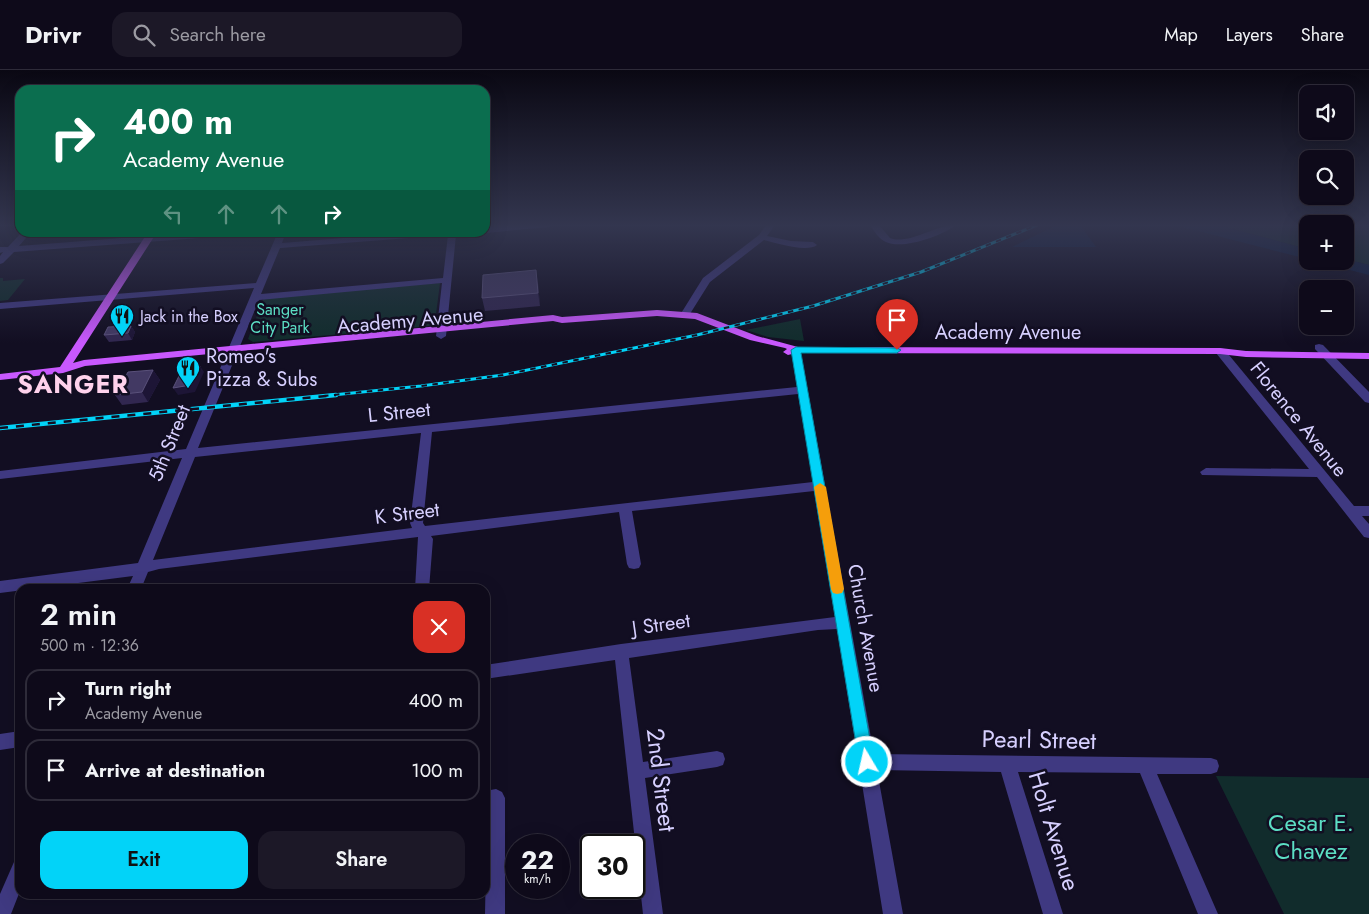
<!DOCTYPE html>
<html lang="en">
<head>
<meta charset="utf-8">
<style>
  :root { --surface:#0e0a1a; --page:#1c1827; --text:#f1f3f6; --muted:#9b9aa2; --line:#2e2b39; --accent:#02d3f8 }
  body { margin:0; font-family:Jost,sans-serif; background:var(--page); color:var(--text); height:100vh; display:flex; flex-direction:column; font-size:19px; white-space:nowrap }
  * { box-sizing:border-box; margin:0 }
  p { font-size:16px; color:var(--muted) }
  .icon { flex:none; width:28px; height:28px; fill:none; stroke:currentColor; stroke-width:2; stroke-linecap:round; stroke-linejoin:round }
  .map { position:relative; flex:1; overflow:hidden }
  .panel { position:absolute; left:15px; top:514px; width:475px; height:315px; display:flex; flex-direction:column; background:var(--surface); border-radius:15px; box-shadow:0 5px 20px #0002,0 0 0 1px var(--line) }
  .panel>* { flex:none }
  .guide { position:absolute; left:15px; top:15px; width:475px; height:152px; border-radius:15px; box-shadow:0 5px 20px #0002,0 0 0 1px var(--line); background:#0b6e4f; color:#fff; overflow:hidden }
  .tools { position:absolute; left:1299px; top:15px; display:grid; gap:10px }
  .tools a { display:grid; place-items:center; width:55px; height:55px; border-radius:10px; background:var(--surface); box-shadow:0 5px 20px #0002,0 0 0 1px var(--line); font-size:25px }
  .speed { position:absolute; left:505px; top:764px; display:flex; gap:10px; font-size:25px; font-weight:700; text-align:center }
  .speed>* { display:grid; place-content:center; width:65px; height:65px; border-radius:50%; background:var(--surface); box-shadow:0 5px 20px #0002,0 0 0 1px var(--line); line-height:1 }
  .speed small { font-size:12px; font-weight:400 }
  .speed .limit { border:2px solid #111; border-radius:8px; background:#fff; color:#111 }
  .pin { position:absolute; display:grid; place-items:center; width:42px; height:42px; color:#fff; margin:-51px -21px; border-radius:50% 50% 50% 0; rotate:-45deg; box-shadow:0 0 5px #0007 }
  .pin .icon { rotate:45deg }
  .me { position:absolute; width:55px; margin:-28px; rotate:351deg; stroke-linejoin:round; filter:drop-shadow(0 0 4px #0008) }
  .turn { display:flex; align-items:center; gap:18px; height:105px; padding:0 25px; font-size:22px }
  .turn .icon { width:65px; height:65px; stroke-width:2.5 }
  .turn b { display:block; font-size:35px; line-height:42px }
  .lanes { display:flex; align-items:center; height:48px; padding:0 25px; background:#0003; justify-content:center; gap:25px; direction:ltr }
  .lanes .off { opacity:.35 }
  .round { display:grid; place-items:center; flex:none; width:52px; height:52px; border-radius:15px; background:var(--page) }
  .headline { display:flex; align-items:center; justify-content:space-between; height:85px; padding:0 25px }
  h1 { font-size:30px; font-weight:600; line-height:38px }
  .action { display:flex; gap:10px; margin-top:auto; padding:10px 25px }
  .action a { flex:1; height:58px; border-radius:15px; background:var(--accent); color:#111; font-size:20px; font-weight:600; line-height:58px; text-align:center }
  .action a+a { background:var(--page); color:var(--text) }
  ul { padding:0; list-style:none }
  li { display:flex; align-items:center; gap:15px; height:62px; margin:0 10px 8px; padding:0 15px; border:2px solid var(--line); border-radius:15px }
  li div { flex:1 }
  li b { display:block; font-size:19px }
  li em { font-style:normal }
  header { display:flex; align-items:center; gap:30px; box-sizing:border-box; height:70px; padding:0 25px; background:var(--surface); border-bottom:1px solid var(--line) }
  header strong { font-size:24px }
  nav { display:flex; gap:28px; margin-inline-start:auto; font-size:18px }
  .search { width:350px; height:45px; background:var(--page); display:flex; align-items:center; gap:12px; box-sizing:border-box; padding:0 18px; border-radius:15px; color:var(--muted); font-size:19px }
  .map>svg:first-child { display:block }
  .green { fill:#112c2c }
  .water { fill:#0a1b3f }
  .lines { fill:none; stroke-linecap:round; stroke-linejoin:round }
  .minor { fill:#3f3981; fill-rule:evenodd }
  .major { fill:#c858fe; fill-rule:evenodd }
  .rail-far1-casing { stroke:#02d3f8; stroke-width:3 }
  .rail-casing { stroke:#02d3f8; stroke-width:4.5 }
  .rail-far1 { stroke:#120e22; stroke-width:2; stroke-dasharray:5.5; stroke-linecap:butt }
  .rail { stroke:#120e22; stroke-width:2.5; stroke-dasharray:8; stroke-linecap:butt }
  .wall { fill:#312750 }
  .shaded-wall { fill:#1d1536 }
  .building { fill:#423963; stroke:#5a517b }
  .route { fill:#02d3f8; stroke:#0189a1 }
  .slow { fill:#f59e0b }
  .labels { text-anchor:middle; stroke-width:5; stroke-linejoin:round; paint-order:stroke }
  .far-park-label { font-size:16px; fill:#5cdec4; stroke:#120e22 }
  .far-poi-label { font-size:16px; fill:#d7d0ff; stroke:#120e22; text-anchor:start }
  .street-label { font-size:20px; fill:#d7d0ff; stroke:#120e22 }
  .poi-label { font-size:20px; fill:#d7d0ff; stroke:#120e22; text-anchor:start }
  .near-street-label { font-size:24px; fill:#d7d0ff; stroke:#120e22 }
  .near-park-label { font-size:24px; fill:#5cdec4; stroke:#120e22 }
  .district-label { font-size:25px; font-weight:bold; letter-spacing:1px; fill:#ffd2ec; stroke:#120e22 }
</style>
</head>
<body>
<header>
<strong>Drivr</strong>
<div class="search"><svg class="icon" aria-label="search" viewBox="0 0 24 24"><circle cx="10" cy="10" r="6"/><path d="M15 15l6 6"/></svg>Search here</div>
<nav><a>Map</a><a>Layers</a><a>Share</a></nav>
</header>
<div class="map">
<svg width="1369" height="844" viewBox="0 0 1369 844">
  <rect width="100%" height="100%" fill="#120e22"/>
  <path class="green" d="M1218,155H1307V179Z
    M1345,155H1369V195L1345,189Z
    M0,208H3V211L25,209L8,230L0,231Z
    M440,213L435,252L429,256L253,272L248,269L264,227Z
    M800,249L804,271L768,267L746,260Z
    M1216,706L1369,708V844H1284Z"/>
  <path class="water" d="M1057,155H1080L1096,177H1012Z
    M1175,155H1218L1307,179V189Z
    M1345,189L1369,195V205L1315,191H1345Z"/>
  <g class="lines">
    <path class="minor" d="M513,155H553L549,157L485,163V157Z
      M766,155H775L767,166L791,171L813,172L817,175C807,183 776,173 764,170L710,212L688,247H682L680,245L703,208L759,165Z
      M870,155H879L890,168C910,175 934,155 956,155C942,166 902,180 886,172C879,169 874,161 870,155Z
      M22,162H31L19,176L199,162H244L240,165L14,182L3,193L0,194V186L3,182L0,183V177H8Z
      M278,162H286L282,173L417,162H460L456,165L446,266L441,269L436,266L442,213L259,230L198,378L797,317L791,280L792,278H800L874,684L1211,688L1217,690L1219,696L1217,702L1211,704H1157L1218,844H1198L1140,703L1018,702L1063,844H1043L1001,702L877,700L903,844H883L837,559L818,560L629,588L643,692L717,681L723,683L725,689L723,695L717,697L645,708L663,844H643L615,590L485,609V595L621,574L835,547L814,421L632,441L641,494L639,498L634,499L629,498L627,494L619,442L431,466L433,469L429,519H415L418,467L159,499L148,502L141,519H127L133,506L0,523V511L138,493L182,388L0,409V401L186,379L254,218L0,239V233L256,213ZM448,165L443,208L261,224L280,178ZM798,324L813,412L425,456L423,453L432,362ZM421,363L410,453L412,458L153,490L195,387Z
      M1319,274L1323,275L1369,322V333L1365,332L1315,279V275Z
      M1220,278L1224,279L1354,436H1369V446H1362L1369,454V468L1364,467L1317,407L1202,405L1200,402L1206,398L1309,399L1216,283L1215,281L1216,279Z
      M20,661V677L0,680V664Z
      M496,719L502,722L505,728V844H485L487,738L485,739V721Z
      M20,789V821L11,844H0V824L14,792Z"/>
    <path class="major" d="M148,162H157L73,293L84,290L553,245L562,247L657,240L697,243L757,266L798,277L1220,278L1246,281L1369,283V289L1246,287L1220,284L796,283L788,285L783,282L787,279L785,278L750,270L695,249L657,246L562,253L553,251L85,296L63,303L0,310V304L60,297Z"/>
    <g class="rail-far1-casing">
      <path id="rail-far1" d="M323,326L421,316L503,305L697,265L813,236L921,202L1037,155"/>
    </g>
    <g class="rail-casing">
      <path id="rail" d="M0,358L336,325"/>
    </g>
    <use href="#rail-far1" class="rail-far1"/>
    <use href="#rail" class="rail"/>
  </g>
  <path class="wall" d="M538,213L540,236L485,241L482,228Z
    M131,256L135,262L132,270L109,272L104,265Z
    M153,300L160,310L148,332L122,335L115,325Z"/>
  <path class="shaded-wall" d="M536,200L538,213L540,236L538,223Z
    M131,256L135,262L132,270L128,263Z
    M200,296L204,302L195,322L178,325L173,318Z
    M153,300L160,310L148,332L142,322Z"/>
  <path class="building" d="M536,200L538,223L482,228L483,205Z
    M131,256L128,263L104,265L108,257Z
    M184,296H200L191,315L173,318Z
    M153,300L142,322L115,325L128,302Z"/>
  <linearGradient id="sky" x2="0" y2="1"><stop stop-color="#0a0813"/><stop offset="0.57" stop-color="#33364f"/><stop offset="1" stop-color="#33364f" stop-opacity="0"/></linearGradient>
  <rect width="1369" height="273" fill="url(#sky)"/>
  <path class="route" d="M796,277L897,278L901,280L897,283H801L874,692L872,698L867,700L861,698L859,692L791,280Z"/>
  <path class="slow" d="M820,413L826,417L844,519L842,523L837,524L833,523L831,519L814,417Z"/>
  <defs>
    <g id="restaurant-pin" transform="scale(1.25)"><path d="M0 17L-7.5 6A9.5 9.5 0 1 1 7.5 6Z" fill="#02d3f8" stroke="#120e22"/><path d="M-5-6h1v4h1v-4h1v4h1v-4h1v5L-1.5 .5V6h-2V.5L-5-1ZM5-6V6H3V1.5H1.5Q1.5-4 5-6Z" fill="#111"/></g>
  </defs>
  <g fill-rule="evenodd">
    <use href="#restaurant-pin" x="122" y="246"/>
    <use href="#restaurant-pin" x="188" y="298"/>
  </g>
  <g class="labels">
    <g class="far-park-label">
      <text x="280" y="245">Sanger<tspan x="280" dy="18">City Park</tspan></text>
    </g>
    <g class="far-poi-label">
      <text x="140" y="252">Jack in the Box</text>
    </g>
    <g class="street-label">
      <text transform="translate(410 250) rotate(-5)" y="7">Academy Avenue</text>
      <text x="1008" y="269">Academy Avenue</text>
      <text transform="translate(399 342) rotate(-6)" y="7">L Street</text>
      <text transform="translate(1299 349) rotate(51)" y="7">Florence Avenue</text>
      <text transform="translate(169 373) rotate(-68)" y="7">5th Street</text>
      <text transform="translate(407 443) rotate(-7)" y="7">K Street</text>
      <text transform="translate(661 554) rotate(-8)" y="7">J Street</text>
      <text transform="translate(866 558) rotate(80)" y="7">Church Avenue</text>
    </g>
    <g class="poi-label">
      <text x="206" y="293">Romeo's<tspan x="206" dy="23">Pizza &amp; Subs</tspan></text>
    </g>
    <g class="near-street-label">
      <text transform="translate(1039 670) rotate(1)" y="8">Pearl Street</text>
      <text transform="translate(661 710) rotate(83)" y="8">2nd Street</text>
      <text transform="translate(1054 761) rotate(73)" y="8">Holt Avenue</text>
    </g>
    <g class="near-park-label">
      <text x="1311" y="761">Cesar E.<tspan x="1311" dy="28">Chavez</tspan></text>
    </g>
    <g class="district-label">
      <text x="73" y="323">SANGER</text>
    </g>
  </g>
</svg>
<div class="tools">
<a><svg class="icon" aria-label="sound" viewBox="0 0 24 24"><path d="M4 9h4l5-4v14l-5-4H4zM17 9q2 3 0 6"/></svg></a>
<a><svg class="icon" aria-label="search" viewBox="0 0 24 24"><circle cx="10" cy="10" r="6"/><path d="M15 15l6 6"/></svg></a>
<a>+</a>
<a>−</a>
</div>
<div class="speed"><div>22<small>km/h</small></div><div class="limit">30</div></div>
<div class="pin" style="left:897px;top:280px;background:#d93025"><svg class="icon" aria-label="arrive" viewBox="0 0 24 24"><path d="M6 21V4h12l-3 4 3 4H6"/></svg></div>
<svg class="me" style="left:867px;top:692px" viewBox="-20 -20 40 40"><circle r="17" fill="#02d3f8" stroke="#fff" stroke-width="3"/><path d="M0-11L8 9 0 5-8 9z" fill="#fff"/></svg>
<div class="guide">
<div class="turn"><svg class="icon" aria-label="right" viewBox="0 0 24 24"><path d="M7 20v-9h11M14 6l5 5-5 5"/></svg><div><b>400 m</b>Academy Avenue</div></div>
<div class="lanes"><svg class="icon off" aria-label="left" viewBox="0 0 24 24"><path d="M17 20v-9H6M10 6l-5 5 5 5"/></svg><svg class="icon off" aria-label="ahead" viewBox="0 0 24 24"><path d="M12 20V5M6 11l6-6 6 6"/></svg><svg class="icon off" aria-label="ahead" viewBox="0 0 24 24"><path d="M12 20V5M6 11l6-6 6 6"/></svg><svg class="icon" aria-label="right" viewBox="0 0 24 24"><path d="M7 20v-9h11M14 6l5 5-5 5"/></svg></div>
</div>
<section class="panel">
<div class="headline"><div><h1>2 min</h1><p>500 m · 12:36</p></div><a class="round" style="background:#d93025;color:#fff"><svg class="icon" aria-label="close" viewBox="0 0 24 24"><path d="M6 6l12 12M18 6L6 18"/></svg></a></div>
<ul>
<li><svg class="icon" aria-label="right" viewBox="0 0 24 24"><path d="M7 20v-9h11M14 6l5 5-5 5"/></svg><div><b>Turn right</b><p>Academy Avenue</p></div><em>400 m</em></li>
<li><svg class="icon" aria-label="arrive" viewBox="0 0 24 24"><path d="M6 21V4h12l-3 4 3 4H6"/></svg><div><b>Arrive at destination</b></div><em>100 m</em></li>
</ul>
<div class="action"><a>Exit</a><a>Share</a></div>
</section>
</div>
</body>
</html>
